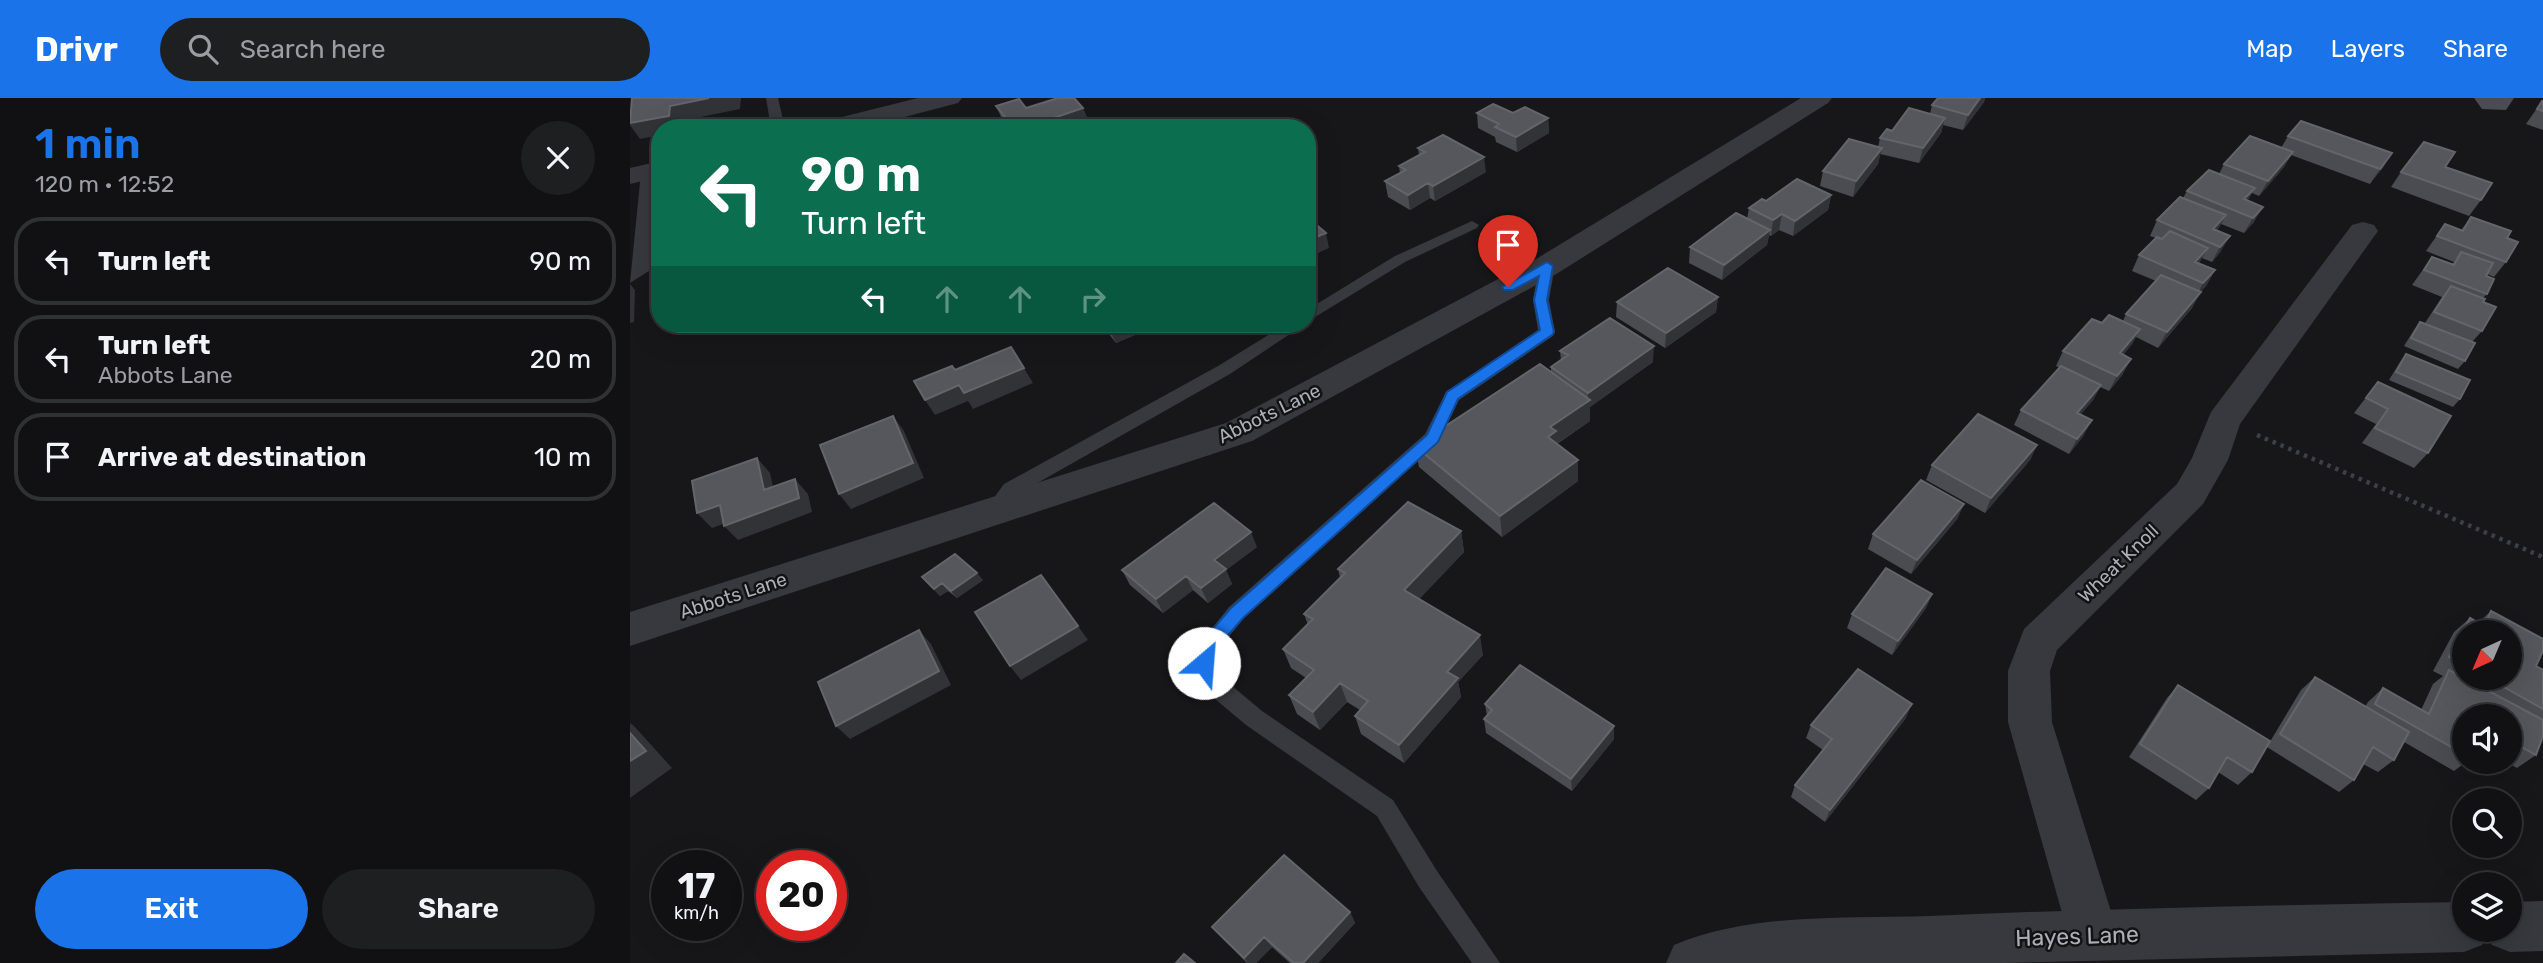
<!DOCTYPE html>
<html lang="en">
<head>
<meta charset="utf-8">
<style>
  :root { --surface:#111113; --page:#1e1f21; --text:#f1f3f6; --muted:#9c9da0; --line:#303133; --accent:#1a73e8 }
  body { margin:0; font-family:Rubik,sans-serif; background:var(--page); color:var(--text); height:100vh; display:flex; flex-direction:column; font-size:26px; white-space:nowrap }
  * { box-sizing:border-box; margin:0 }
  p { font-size:23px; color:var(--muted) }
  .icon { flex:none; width:38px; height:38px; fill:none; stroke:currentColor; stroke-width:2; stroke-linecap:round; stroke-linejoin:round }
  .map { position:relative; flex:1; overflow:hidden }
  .sheet { display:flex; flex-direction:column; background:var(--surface); width:630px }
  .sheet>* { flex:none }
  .guide { position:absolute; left:21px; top:21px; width:665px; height:214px; border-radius:28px; box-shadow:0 7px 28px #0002,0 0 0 2px var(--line); background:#0b6e4f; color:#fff; overflow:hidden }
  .needle { width:46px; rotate:224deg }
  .buttons { position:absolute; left:1822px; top:522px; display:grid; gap:14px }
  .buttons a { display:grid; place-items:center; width:70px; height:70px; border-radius:50%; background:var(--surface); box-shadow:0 7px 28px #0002,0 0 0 2px var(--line); font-size:35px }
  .speed { position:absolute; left:21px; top:752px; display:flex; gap:14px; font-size:35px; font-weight:700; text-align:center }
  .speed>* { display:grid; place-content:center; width:91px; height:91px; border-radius:50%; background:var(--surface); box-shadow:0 7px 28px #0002,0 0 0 2px var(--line); line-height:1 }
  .speed small { font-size:18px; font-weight:400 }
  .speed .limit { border:10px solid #d22; background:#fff; color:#111 }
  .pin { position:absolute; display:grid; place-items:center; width:60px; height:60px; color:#fff; margin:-72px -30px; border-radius:50% 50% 50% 0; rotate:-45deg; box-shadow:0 0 7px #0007 }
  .pin .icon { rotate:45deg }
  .me { position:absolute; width:77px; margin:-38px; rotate:27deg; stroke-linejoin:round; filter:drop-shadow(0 0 5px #0008) }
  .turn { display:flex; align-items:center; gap:24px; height:147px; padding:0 35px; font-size:32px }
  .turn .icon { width:91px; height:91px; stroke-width:2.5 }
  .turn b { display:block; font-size:49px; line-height:60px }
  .lanes { display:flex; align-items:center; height:66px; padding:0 35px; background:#0003; justify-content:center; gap:35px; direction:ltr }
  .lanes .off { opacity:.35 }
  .round { display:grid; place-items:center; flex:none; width:74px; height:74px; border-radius:37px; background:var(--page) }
  .head { display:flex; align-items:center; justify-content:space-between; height:119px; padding:0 35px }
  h1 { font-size:42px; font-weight:600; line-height:52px; color:var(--accent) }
  .cta { display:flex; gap:14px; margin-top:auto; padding:14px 35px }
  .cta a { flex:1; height:80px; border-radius:42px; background:var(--accent); color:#fff; font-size:28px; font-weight:600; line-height:80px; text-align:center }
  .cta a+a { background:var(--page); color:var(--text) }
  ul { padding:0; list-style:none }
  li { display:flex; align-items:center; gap:21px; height:88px; margin:0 14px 10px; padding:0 21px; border:4px solid var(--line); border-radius:28px }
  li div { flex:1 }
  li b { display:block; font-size:26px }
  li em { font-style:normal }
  header { display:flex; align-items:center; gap:42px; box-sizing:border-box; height:98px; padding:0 35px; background:var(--accent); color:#fff }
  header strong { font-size:33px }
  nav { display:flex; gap:38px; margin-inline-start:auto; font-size:24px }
  .search { width:490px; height:63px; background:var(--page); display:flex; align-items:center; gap:18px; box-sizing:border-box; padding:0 24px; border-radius:38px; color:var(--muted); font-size:26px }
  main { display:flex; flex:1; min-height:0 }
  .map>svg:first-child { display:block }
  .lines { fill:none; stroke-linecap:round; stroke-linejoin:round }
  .path { stroke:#3e4144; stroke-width:4.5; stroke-dasharray:3.5 5; stroke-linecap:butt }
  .service { fill:#38393e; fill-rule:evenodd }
  .minor { fill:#38393e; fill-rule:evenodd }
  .tertiary { fill:#38393e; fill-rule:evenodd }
  .wall { fill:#4b4c51; fill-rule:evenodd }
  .shaded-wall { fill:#323336 }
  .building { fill:#55575c; stroke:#63656a; stroke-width:2 }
  .route { fill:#1a73e8; stroke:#114b97; stroke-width:2 }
  .labels { text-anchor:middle; stroke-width:5; stroke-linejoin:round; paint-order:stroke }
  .street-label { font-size:19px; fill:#aaafb8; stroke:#121214 }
  .near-street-label { font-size:23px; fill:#aaafb8; stroke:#121214 }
</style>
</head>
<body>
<header>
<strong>Drivr</strong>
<div class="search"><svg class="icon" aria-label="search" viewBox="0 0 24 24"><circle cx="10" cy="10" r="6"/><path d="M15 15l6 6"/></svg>Search here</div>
<nav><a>Map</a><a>Layers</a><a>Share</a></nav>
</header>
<main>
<section class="sheet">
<div class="head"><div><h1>1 min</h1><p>120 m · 12:52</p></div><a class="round"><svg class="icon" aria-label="close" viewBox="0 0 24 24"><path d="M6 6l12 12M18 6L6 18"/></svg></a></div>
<ul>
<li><svg class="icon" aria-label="left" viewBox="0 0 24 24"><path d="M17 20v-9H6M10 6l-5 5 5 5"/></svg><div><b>Turn left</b></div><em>90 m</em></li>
<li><svg class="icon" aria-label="left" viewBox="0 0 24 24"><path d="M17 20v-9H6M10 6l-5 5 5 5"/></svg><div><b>Turn left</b><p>Abbots Lane</p></div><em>20 m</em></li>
<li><svg class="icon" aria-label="arrive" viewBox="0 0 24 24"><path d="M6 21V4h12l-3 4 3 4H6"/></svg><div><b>Arrive at destination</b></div><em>10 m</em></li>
</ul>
<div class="cta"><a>Exit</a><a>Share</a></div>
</section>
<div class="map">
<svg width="1913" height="865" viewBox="0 0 1913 865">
  <rect width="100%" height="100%" fill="#171719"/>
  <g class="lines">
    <path class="path" d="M1627,337L1913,459"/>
    <path class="service" d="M136,0H148L155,30H141Z
      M18,70L25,74L19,173L0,185L11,74Z
      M842,123L849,127L847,130L775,164L677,224V212L765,158Z
      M917,163L925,168L919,202L925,234L923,238L829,302L808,345L613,521L589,551L585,566L589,577L632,613L763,702L807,773L870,865H842L789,789L747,718L616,627L572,590L563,566L569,547L599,509L795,336L816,294L908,232L903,202L909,168Z
      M656,226H675L600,276L388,396C379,407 372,422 357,417L355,412L374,386L588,268Z"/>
    <path class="minor" d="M288,0H332L328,5L233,30H188L192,24Z
      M1171,0H1202L1198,5L928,175L622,343L0,548V514L596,325L906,161Z
      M30,63V79L0,86V70Z
      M1733,124L1744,127L1748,133L1610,326L1598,362L1573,406L1427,552L1420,573L1422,624L1488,836L1481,854L1463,861L1445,854L1438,836L1378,624V573L1394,531L1547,386L1562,360L1581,314L1722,127Z"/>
    <path class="tertiary" d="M1913,803V853L1880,854L1862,847L1857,834L1852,847L1834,854L1375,865H1036L1044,847C1122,814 1216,821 1300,818C1478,810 1656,807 1834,804V831H1880V804Z"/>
  </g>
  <path class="wall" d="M1308,0H1355L1354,4L1333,32L1313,27L1311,35L1289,65L1250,56L1248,66L1223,99L1190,88L1193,73L1248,49L1250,40L1262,33L1300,16L1302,7Z
    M1844,0H1884L1876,12L1852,11Z
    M1912,3L1913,4V32L1896,26Z
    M366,8L396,10H453L459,25L445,30H379L373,23Z
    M847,15H883L918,20L919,35L887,54L866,44L865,39L848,30Z
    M1658,38L1762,55L1740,86L1661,57L1654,69L1629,98L1622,95L1617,103L1624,124L1614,135L1591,126L1587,133L1591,153L1582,164L1572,160L1569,165L1585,172L1576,188L1570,194L1562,210L1528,250L1506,239L1502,246L1493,257V276L1479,293L1470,289L1463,302L1451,316L1454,337L1439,356L1384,327L1391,312L1430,270L1426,268L1433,253L1472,225L1493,223L1496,216L1526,183L1502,173L1509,157L1526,140L1520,138L1527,122L1553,100L1557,93L1589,76L1594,66L1651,50Z
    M788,50L856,74L805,103L800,100L780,112L758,99L755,83L770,76L769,68L789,57Z
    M1815,69L1851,102L1839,118L1761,89L1771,74Z
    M1201,97L1198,112L1163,138L1149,132L1141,138L1139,137L1137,147L1092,182L1059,165L1060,149L1117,121L1119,110L1136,103Z
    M1841,119L1877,140L1876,164L1864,179L1857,176L1856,178L1857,196L1853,200L1852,233L1842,244L1835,263L1828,271L1774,248L1784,232L1790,224L1795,225L1812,199L1782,187L1802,159L1822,166L1824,164L1796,153L1815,126L1831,132Z
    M1088,199L1086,214L1035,250L986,219L987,204Z
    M471,226H531L486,245Z
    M930,253L1023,264L960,309V323L927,346L948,362V383L872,439L789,369L785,348L921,274V269L931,262Z
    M1776,256L1830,301L1823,309L1759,282L1770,264Z
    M1748,284L1798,355L1784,370L1732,345L1746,326L1724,315Z
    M1407,347L1400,362L1355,415L1296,382L1302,367Z
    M1328,420L1281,476L1238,451L1243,436Z
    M831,433L834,454L789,501L853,557L828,584L831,599L774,665L731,636L725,618L730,612L717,604L690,632L667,616L659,597L676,580L661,570L653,551L678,527L674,516L710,480L708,471Z
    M627,449L596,472L602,486L578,505L563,492L533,515L500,487L492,472Z
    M292,479L353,482L327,500L318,493L310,498Z
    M1302,496L1296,510L1262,557L1217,530L1222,516Z
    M1861,513L1906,568L1913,572V638L1906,657L1887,670L1874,663H1880V618H1834V663H1856L1847,670L1836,664L1824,673L1774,644L1764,662L1748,674L1733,666L1724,682L1709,694L1637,649L1622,674L1608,687L1588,674L1579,690L1566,702L1499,659L1537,600L1548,587L1638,647L1671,592L1685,579L1735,609L1738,604L1753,590L1791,612L1803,586L1813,578L1803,573L1824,534L1840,520L1848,525ZM1834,534L1880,579H1834Z
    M855,606L984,641L942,693L856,635L854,621L857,618Z
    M1276,620L1195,724L1161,699L1165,687L1193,652L1176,640L1181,627Z
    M720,814L725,825L688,865H660L642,849L626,865H617L591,839L582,829Z"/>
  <path class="shaded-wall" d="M79,0H111L110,11L51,23L50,30H30V37L10,41L0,27V25L40,8Z
    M1350,0H1355L1354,4L1333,32L1338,17Z
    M453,10L459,25L445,30H394Z
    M918,20L919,35L887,54L886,39Z
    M1315,20L1311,35L1289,65L1293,50Z
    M1252,50L1248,66L1223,99L1226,83Z
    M1663,54L1654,69L1629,98L1638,83Z
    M1762,55L1753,70L1740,86L1750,71Z
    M854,59L856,74L805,103L803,88Z
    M798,85L800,100L780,112L778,97Z
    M1625,90L1616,105L1614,101Z
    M1201,97L1198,112L1163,138L1165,123Z
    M1633,109L1624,124L1614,135L1623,120Z
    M1152,116L1149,132L1141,138L1143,122Z
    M1596,117L1587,133L1583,131Z
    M1140,132L1137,147L1092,182L1094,167Z
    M696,135L699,150L677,160V143Z
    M1600,138L1591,153L1582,164L1590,149Z
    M1578,150L1569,165L1557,179L1565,164Z
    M1585,172L1576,188L1565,201L1573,185Z
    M0,186L5,192L4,224L0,225Z
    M1571,194L1562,210L1528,250L1537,234Z
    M1088,199L1086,214L1035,250L1036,235Z
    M488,226H531L486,245L479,230Z
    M1510,231L1502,246L1482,271L1490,255Z
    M1024,248L1023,264L960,309V323L926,346L918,339L920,329L958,303V295Z
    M1501,261L1493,276L1479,293L1487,278Z
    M394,270L403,285L343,311L338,303L305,317L295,302L329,287Z
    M1471,287L1463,302L1439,330L1447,315Z
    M263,318L274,333L294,380L221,411L209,396Z
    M1462,322L1454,337L1439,356L1447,341Z
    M1407,347L1400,362L1355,415L1361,400Z
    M127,360L140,375L147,407L134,392Z
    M948,362V383L872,439L870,418Z
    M165,381L178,396L182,414L108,442L94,428Z
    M1334,406L1328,420L1281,476L1287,462Z
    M90,407L104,422L82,430L67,415Z
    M831,433L834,454L779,512L774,492Z
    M621,434L627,449L596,472L602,486L578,505L571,490L584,462Z
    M347,475L353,482L327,500L321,493Z
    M556,478L563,492L533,515L526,501Z
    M312,485L318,493L310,498L304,491Z
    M1302,496L1296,510L1262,557L1268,543Z
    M448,528L458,542L391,582L380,568Z
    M289,532L301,546L321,587L220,641L206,628Z
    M850,537L853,557L828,584L831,599L774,665L769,647L817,574Z
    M710,585L717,604L690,632L683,614Z
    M1282,606L1276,620L1195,724L1200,712Z
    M0,625L4,628L42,670L0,700Z
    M984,628V641L942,693L941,681Z
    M720,814L725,825L688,865H673Z
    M634,839L642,849L626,865H618L614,860Z"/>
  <path class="building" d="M2,0H79L40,8L39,18L0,25Z
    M428,0H444L453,10L394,30H384L366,8L389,1L396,10Z
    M1308,0H1350L1338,17L1302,7Z
    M1912,3L1913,4V13L1907,11Z
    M863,6L883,15L895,9L918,20L886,39L865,29L869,26L847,15Z
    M1279,10L1315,20L1293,50L1250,40L1257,31L1262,33Z
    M1671,23L1762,55L1750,71L1658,38Z
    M813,37L854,59L803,88L798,85L778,97L755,83L776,72L769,68L795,54L788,50Z
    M1620,38L1663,54L1638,83L1594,66Z
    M1219,41L1252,50L1226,83L1193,73Z
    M1794,44L1825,54L1815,69L1862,85L1851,102L1771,74Z
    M1579,72L1625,90L1614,101L1633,109L1623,120L1557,93Z
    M1167,81L1201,97L1165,123L1152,116L1143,122L1119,110L1132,101L1136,103Z
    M1550,99L1596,117L1583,131L1600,138L1590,149L1527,122Z
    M1106,115L1140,132L1094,167L1060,149Z
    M677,119L696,135L677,143Z
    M1841,119L1881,133L1877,140L1888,144L1876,164L1807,138L1815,126L1833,133Z
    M1540,133L1578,150L1565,164L1585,172L1573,185L1509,157L1527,139L1532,141Z
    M1831,154L1863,165L1856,178L1864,181L1857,196L1794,172L1802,159L1824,167Z
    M1038,170L1088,199L1036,235L987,204Z
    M1531,177L1571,194L1537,234L1496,216Z
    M1821,188L1855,201L1853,204L1866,209L1852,233L1804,214Z
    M1479,217L1510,231L1490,255L1501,261L1487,278L1433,253L1462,221L1472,225Z
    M980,220L1024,248L958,295L921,269L938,257L930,253Z
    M1790,224L1845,245L1835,263L1781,240Z
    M476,226H488L479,230Z
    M381,249L394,270L334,295L329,287L295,302L284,283L322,268L325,272Z
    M1776,256L1840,282L1830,301L1766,274Z
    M910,266L960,302L920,329L926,333L918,339L948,362L870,418L785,348Z
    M1431,268L1471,287L1447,315L1462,322L1447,341L1391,312Z
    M1748,284L1821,318L1798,355L1745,330L1758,311L1736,300Z
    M1348,316L1407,347L1361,400L1302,367Z
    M263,318L283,365L209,396L190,347Z
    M127,360L134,392L165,381L169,400L94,428L90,407L67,415L62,383Z
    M1291,382L1334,406L1287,462L1243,436Z
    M778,404L831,433L774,492L850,537L817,574L828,580L769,647L725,618L738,603L710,585L683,614L659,597L684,572L653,551L683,521L674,516L715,475L708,471Z
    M584,405L621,434L584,462L596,471L571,490L556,478L526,501L492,472Z
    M325,456L347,475L321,493L312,485L304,491L292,479Z
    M1256,470L1302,496L1268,543L1222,516Z
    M411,477L448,528L380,568L345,514Z
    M1861,513L1913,541V553L1906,568L1913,572V611L1856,579H1880V534H1834V567L1819,559L1840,520L1854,528Z
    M289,532L309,573L206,628L188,584Z
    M890,567L984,628L941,681L854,621L862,612L855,606Z
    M1228,571L1282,606L1200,712L1165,687L1202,641L1181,627Z
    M1819,572L1913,622V638L1906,657L1880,643V618H1834V656L1745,606L1753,590L1799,616Z
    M1685,579L1779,634L1764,662L1743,649L1724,682L1650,636Z
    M1548,587L1640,643L1622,674L1597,659L1579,690L1510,646Z
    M0,635L16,653L0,663Z
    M654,757L720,814L673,865H664L634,839L614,860L582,829Z
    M554,856L565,865H546Z"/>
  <path class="route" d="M917,164L923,168L917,202L924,234L922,237L828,301L808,344L613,520L587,550L580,571L574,573L568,571L565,565L573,542L601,510L797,337L817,294L910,232L904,202L909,178L883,192H874L872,189Z"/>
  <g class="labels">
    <g class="street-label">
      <text transform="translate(639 315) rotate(-26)" y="7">Abbots Lane</text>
      <text transform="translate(1488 465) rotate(-44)" y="7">Wheat Knoll</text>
      <text transform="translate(103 497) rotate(-18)" y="7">Abbots Lane</text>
    </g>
    <g class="near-street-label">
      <text transform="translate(1447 838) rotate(-2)" y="8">Hayes Lane</text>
    </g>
  </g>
</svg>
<div class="buttons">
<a><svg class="needle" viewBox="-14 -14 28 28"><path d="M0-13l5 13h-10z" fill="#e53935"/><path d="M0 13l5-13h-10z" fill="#9c9da0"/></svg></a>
<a><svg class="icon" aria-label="sound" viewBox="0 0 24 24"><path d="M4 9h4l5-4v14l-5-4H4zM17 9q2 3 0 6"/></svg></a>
<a><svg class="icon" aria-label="search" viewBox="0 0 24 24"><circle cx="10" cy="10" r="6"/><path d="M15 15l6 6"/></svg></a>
<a><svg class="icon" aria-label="layers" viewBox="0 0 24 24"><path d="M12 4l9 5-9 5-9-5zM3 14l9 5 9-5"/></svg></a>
</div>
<div class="speed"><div>17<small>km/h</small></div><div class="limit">20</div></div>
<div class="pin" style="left:878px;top:189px;background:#d93025"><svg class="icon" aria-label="arrive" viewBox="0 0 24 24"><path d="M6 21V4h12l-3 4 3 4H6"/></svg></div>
<svg class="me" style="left:574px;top:565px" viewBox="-20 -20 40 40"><circle r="19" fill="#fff"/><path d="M0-13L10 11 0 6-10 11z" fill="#1a73e8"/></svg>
<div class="guide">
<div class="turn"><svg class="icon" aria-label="left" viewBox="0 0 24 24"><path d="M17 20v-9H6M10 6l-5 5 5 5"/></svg><div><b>90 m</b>Turn left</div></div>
<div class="lanes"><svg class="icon" aria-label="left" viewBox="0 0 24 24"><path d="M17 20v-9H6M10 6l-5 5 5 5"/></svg><svg class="icon off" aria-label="ahead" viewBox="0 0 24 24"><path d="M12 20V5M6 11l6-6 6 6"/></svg><svg class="icon off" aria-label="ahead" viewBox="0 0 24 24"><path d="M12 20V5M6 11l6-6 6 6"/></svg><svg class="icon off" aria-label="right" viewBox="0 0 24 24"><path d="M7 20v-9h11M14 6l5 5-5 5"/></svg></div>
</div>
</div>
</main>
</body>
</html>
